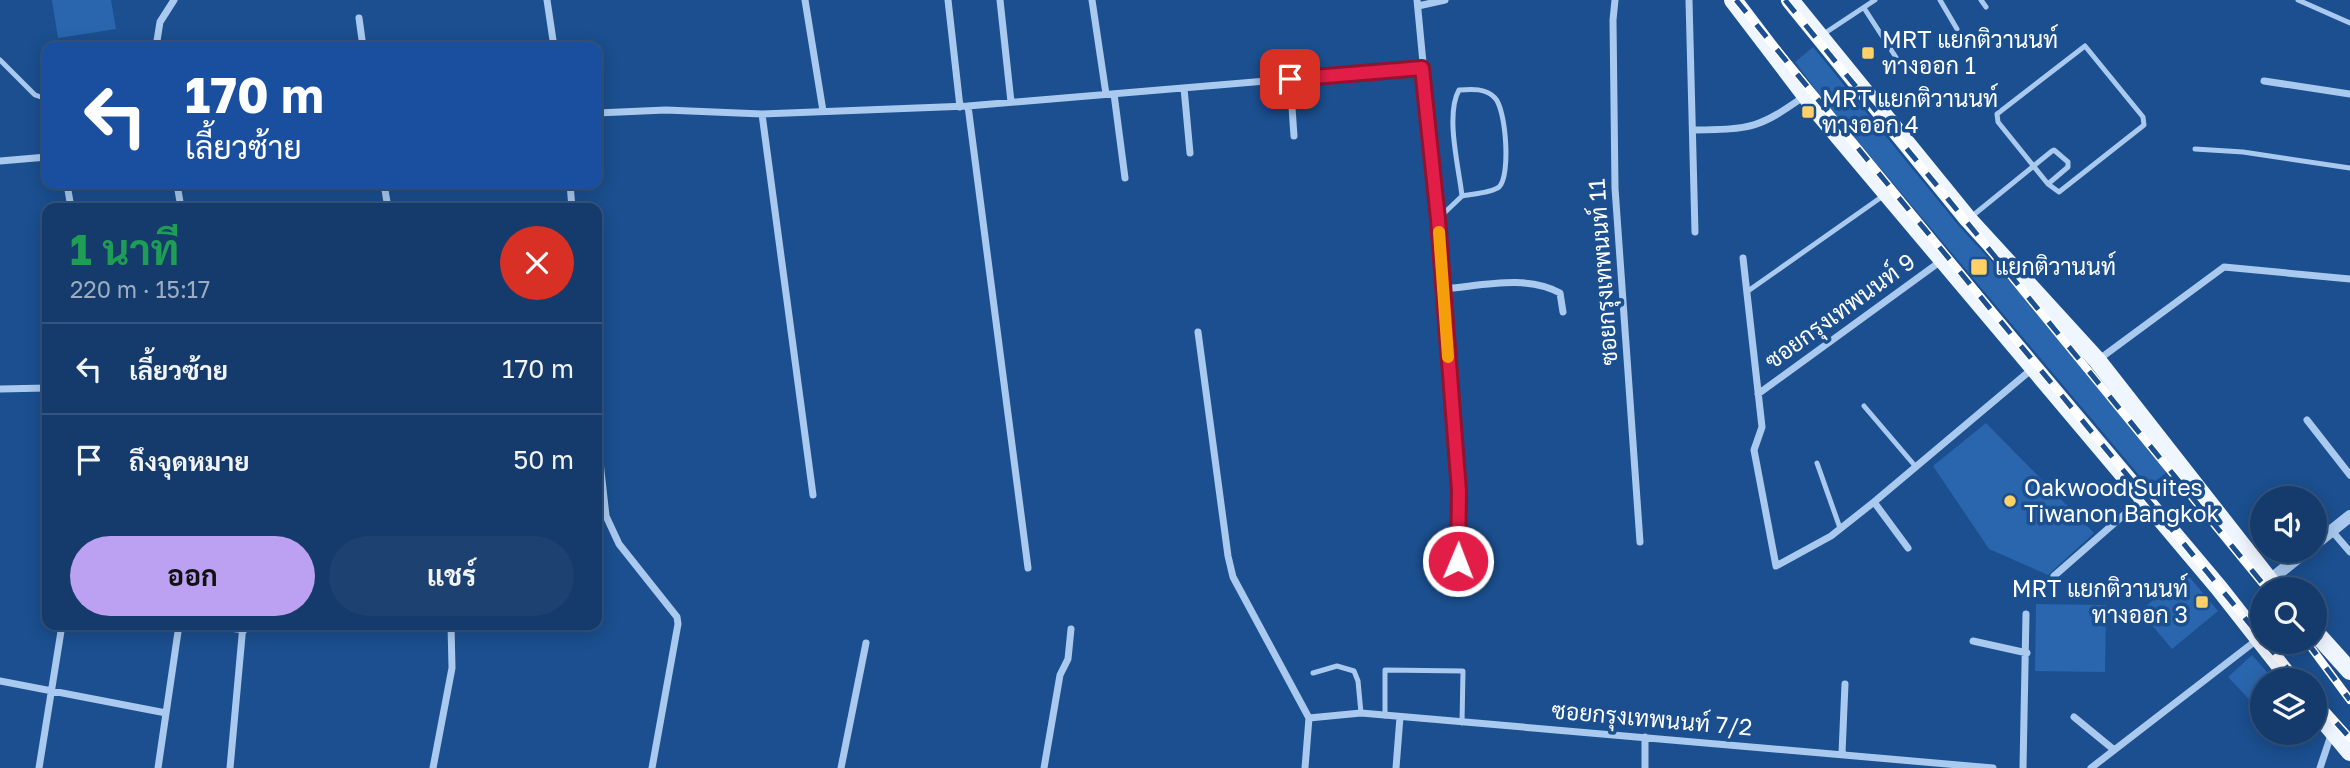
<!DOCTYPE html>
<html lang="th">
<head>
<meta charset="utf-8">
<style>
  :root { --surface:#143b6b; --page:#1d4271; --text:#f1f3f6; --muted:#9dadc1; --line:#33557e; --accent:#bca0f2 }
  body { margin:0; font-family:"Golos Text",Sarabun,sans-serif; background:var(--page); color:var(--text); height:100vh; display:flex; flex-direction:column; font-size:26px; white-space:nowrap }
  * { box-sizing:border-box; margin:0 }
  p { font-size:23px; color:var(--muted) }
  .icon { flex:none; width:38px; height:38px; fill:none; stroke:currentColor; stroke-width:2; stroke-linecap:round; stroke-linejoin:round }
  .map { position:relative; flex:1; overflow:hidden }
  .panel { position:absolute; left:42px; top:203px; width:560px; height:427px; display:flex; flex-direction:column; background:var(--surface); border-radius:14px; box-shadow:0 4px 18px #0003,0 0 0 2px var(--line) }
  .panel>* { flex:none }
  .guide { position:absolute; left:42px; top:42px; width:560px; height:147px; border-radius:14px; box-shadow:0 4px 18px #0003,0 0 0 2px var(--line); background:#1a4fa0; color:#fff; overflow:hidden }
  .tools { position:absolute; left:2250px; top:486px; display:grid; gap:14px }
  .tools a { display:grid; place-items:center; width:77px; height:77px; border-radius:50%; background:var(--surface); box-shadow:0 4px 18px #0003,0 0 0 2px var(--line); font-size:35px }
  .pin { position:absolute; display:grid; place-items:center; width:60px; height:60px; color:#fff; margin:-30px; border-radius:14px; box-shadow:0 4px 10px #0006 }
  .me { position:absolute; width:77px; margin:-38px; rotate:1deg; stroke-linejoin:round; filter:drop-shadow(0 0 5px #0008) }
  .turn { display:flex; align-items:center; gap:24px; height:147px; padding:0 28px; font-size:32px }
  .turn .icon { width:91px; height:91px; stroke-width:2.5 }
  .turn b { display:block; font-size:49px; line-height:60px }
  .round { display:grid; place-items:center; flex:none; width:74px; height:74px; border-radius:37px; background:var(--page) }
  .summary { display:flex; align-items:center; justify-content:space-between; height:119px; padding:0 28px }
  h1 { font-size:42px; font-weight:700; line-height:52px; color:#1e9e55 }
  .primary-button { display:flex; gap:14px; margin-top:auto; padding:14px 28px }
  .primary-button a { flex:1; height:80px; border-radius:42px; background:var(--accent); color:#111; font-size:28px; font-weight:700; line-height:80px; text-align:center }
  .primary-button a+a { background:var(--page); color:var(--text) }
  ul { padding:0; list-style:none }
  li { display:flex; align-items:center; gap:21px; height:91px; padding:0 28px; border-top:2px solid var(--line) }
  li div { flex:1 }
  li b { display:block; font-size:26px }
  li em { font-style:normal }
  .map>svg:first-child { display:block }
  .building { fill:#2a66ad }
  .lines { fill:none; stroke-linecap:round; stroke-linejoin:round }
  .service { stroke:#a9c9ee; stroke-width:5 }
  .minor { stroke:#a9c9ee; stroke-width:7 }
  .tertiary { stroke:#a9c9ee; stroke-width:12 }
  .primary { stroke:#f0f6ff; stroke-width:18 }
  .rail-casing { stroke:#fff; stroke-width:8 }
  .rail { stroke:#1b4f8f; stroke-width:5; stroke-dasharray:16; stroke-linecap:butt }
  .route-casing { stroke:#92132f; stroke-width:18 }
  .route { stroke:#e11d48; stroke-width:12 }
  .slow { stroke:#f59e0b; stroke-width:12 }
  .poi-dot { fill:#ffd166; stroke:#1b4f8f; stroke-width:2.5 }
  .labels { text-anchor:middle; stroke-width:7; stroke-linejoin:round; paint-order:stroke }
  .poi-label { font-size:23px; fill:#fff; stroke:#1b4f8f; text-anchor:start }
  .street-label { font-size:23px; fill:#fff; stroke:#1b4f8f }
</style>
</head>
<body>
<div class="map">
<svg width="2350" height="768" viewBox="0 0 2350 768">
  <rect width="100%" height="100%" fill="#1b4f8f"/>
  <path class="building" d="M52,0H111L116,29L58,38Z
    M1813,47L1959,226L2088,367L2169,470L2149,487L1828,106L1795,62Z
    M1986,423L2094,533L2048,575L1989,549L1933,466Z
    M2186,573L2218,611L2172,649L2140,611Z
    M2036,604L2106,605L2105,672L2035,671Z
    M2252,655L2275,681H2263V714L2228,677Z"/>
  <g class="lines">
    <path class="service" d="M1940,0L1957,29
      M1981,0L1986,7
      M2298,0L2350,23
      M1864,8L1899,62
      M1822,35L1875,0
      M0,60L35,95L47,99
      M2195,149L2243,152L2350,168
      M1971,217L2052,151L2054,150L2068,162V167L2048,184L1998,122L1997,114L2085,46L2143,117L2144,125L2059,192L2048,184
      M1438,219L1462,196C1459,168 1445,115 1459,90C1472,89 1486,88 1495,98C1506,109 1511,176 1499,187C1491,193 1472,194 1462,196
      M1748,291L1883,196
      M1864,406L1916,467
      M1817,463L1840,528
      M1313,673L1337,666L1354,671L1358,681L1361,713
      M1385,716V670L1463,671L1462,723"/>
    <path class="minor" d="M547,0L554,47
      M805,0L823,111
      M948,0L960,107
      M1000,0L1011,102
      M1092,0L1106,94
      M1417,0L1438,219L1459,491L1458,561
      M1615,0L1613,20L1615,188L1640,542
      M1689,0L1695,232
      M1418,6L1445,0
      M359,18L363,47
      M156,47L160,22L174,0
      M1290,79L1294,136
      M2264,81L2350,94
      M1184,88L1190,153
      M1114,94L1125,178
      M968,106L1028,568
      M597,113L666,110L762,114L968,106L1422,68
      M762,114L813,495
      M1694,130C1752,129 1758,129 1806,95
      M0,161L47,157
      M67,184L71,208
      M177,184L181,208
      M384,184L388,208
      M570,184L572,208
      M1743,258L1762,427L1754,450L1776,566L1831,536L1874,502
      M1443,289C1481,286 1526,274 1560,293L1563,312
      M1198,332L1228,556L1233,577L1309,718L1305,768
      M2098,360L2224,267L2350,279
      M0,389L47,388
      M1758,394L1941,261
      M2307,420L2350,475
      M597,435L606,516L619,544L677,617L678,624L652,768
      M2332,531L2350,552
      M1908,548L1874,502L2032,369
      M2054,576L2142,499
      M210,625L244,630
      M1973,641L2027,653
      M0,681L166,713
      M2074,717L2113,749
      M1309,718L1361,713L1993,768
      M1842,753L1845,684
      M39,768L62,625
      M158,768L179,625
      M230,768L243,625
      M433,768L452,668L451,625
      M841,768L866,643
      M1044,768L1060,675L1068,659L1071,629
      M1396,768L1400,717
      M1645,768V737
      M2023,768L2026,614
      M2091,768L2258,639
      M2320,768L2332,732"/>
    <path class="tertiary" d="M2315,544L2350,516
      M2269,581L2306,551"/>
    <path class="primary" d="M1733,0L1819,113L2219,588L2292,681
      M1790,0L1968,219L2097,360L2277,590
      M2315,632L2350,671
      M2315,710L2350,752"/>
    <g class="rail-casing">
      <path id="rail" d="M1736,0L2263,640
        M1785,0L2268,590
        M2264,642L2299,681
        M2307,642L2350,700
        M2315,699L2350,738"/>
    </g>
    <use href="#rail" class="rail"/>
  </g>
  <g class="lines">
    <g class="route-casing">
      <path id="route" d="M1290,79L1422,68L1438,219L1459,491L1458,561"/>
    </g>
    <use href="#route" class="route"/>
    <path class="slow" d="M1439,232L1448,357"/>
  </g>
  <g class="poi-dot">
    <rect x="1861" y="46" width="14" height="14" rx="3.5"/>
    <rect x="1801" y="105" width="14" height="14" rx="3.5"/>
    <rect x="1970" y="258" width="18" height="18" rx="3.5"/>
    <circle cx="2010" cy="501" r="7"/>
    <rect x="2195" y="595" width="14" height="14" rx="3.5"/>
  </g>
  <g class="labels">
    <g class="poi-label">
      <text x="1882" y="48">MRT แยกติวานนท์<tspan x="1882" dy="26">ทางออก 1</tspan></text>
      <text x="1822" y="107">MRT แยกติวานนท์<tspan x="1822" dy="26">ทางออก 4</tspan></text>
      <text x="1995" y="275">แยกติวานนท์</text>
      <text x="2024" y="496">Oakwood Suites<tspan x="2024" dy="26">Tiwanon Bangkok</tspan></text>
      <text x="2188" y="597" text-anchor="end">MRT แยกติวานนท์<tspan x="2188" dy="26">ทางออก 3</tspan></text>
    </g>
    <g class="street-label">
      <text transform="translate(1603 272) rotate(-94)" y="8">ซอยกรุงเทพนนท์ 11</text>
      <text transform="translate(1840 311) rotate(-36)" y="8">ซอยกรุงเทพนนท์ 9</text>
      <text transform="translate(1652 719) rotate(5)" y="8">ซอยกรุงเทพนนท์ 7/2</text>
    </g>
  </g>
</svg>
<div class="tools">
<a><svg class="icon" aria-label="sound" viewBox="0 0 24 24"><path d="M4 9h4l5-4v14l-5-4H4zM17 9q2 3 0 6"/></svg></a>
<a><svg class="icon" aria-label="search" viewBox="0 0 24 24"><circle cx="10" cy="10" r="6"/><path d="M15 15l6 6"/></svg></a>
<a><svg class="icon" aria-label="layers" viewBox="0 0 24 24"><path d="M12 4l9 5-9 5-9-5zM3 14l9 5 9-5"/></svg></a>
</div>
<div class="pin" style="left:1290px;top:79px;background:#d93025"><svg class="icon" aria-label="arrive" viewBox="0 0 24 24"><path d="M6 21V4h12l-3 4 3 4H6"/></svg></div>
<svg class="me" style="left:1458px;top:561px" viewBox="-20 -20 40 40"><circle r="17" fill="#e11d48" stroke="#fff" stroke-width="3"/><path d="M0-11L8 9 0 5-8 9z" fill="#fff"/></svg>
<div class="guide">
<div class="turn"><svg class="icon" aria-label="left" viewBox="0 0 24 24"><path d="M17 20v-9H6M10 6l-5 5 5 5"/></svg><div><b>170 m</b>เลี้ยวซ้าย</div></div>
</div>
<section class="panel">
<div class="summary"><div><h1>1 นาที</h1><p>220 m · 15:17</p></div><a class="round" style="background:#d93025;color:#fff"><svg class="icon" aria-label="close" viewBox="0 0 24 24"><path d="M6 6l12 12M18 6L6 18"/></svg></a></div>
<ul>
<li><svg class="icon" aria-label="left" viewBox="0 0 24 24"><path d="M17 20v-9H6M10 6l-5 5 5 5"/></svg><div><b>เลี้ยวซ้าย</b></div><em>170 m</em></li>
<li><svg class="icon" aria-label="arrive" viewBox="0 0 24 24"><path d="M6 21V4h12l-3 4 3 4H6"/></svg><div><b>ถึงจุดหมาย</b></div><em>50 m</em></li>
</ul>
<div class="primary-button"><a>ออก</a><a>แชร์</a></div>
</section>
</div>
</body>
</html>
